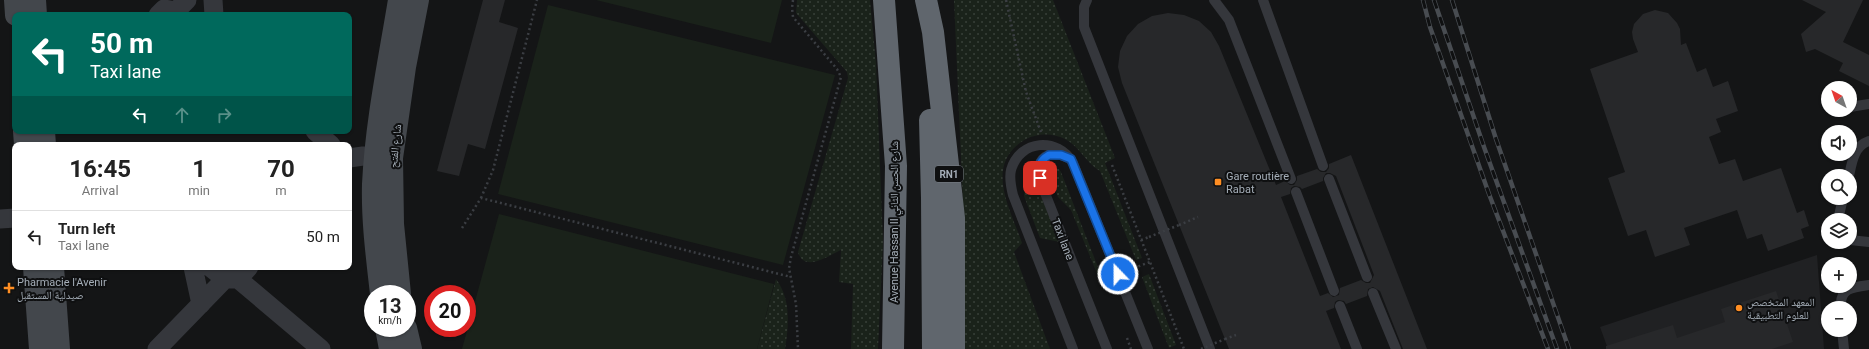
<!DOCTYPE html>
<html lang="en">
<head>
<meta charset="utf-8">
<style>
  :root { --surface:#fff; --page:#f6f6f6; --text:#222; --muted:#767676; --line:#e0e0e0 }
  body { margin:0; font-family:Roboto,"Noto Naskh Arabic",sans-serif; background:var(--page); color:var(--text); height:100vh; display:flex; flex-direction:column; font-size:15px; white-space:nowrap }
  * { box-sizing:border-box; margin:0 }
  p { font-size:13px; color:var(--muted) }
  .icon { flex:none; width:22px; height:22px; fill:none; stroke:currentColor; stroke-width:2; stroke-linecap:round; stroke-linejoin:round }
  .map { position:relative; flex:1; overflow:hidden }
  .details { position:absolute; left:12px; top:142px; width:340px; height:128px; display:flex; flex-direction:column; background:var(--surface); border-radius:8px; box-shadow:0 1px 3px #0004 }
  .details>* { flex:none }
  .hud { position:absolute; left:12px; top:12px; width:340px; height:122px; border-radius:8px; box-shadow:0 1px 3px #0004; background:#00695c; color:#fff; overflow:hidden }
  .needle { width:26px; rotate:320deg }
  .controls { position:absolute; left:1821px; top:81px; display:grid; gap:8px }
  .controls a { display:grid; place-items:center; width:36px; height:36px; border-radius:50%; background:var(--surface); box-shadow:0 1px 3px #0004; font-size:20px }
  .speed { position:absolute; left:364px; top:285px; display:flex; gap:8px; font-size:20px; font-weight:700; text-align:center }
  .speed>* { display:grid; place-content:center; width:52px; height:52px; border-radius:50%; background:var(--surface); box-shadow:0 1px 3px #0004; line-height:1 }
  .speed small { font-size:10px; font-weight:400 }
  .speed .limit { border:6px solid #d22; background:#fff; color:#111 }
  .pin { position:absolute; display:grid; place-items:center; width:34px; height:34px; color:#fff; margin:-17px; border-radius:8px; box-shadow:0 2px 6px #0006 }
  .me { position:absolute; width:44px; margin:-22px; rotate:338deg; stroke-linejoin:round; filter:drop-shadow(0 0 3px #0008) }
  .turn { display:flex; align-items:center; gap:14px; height:84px; padding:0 12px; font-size:18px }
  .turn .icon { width:52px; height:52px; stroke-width:2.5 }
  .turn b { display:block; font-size:28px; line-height:34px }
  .lanes { display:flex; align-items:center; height:38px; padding:0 12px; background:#0003; justify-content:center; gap:20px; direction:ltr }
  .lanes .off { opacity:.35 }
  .eta { display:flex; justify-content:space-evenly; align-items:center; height:68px; text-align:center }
  .eta b { font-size:24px; font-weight:700; line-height:28px }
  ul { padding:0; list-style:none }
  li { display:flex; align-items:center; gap:12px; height:52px; padding:0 12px; border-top:1px solid var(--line) }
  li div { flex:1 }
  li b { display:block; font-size:15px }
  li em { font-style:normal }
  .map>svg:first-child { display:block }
  .built { fill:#202123 }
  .grass { fill:url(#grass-dots) }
  .pitch { fill:#1a221a }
  .building { fill:#27282a; fill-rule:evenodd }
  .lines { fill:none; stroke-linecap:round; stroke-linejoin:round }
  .path { stroke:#3b3e43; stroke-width:2.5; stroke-dasharray:2 3; stroke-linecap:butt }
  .lane { stroke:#35373c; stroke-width:10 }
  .street { stroke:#35373c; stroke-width:19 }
  .secondary { stroke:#43474c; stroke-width:22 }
  .highway { stroke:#60666d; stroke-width:22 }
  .rail-casing { stroke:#484c51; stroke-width:4.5 }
  .rail { stroke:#0f1011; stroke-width:3; stroke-dasharray:9; stroke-linecap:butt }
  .path-bridge { stroke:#3b3e43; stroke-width:2.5; stroke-dasharray:2 3; stroke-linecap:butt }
  .route-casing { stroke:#114b97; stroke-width:10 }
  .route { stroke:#1a73e8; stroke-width:7 }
  .poi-dot { fill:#ff8e23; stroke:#0f1011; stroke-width:1.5 }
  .labels { text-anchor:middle; stroke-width:4; stroke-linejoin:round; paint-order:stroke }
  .shield { fill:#0f1011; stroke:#787f86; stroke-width:1 }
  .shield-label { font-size:10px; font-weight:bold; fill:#a5aeb8 }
  .street-label { font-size:11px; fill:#a5aeb8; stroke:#0f1011 }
  .poi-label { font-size:11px; fill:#a5aeb8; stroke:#0f1011; text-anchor:start }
</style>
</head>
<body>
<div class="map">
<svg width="1869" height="349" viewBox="0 0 1869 349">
  <defs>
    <pattern id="grass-dots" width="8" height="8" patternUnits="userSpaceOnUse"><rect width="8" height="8" fill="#1a221a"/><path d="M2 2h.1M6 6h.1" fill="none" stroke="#384039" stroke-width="1.8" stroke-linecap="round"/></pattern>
  </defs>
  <rect width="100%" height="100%" fill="#141516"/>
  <path class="built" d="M1817,255L1824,349H1608L1600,327Z"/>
  <path class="grass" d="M797,0H870L876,64L883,242L878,349H851L853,284L839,282L841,250C828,256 804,273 798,252L848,78L847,72L796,13Z
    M954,0H1053L1115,158L1105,163L1142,258L1136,260L1100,171C1086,163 1080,147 1065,139C1053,133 1038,133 1026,139C983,164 1010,208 1022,243L1014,252L1050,349H963V204Z
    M1054,168L1059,169L1061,172L1101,275L1098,276L1071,210L1058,197L1050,177V171Z
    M1029,186L1039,191L1060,242L1040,238L1024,196V190Z
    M1149,274L1176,345L1169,348L1142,277Z
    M776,279C791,299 789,325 785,349H757Z"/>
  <path class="pitch" d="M596,0H782L771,43Z
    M548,5L835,75L783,265L498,194Z
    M499,214L774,284L757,349H462Z"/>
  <path class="building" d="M483,0H505L499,22L518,28L485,149L468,144L459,176L437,171Z
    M1802,0H1863L1843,42L1869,55V86L1839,71L1843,63L1815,49L1806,52L1801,34L1826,12Z
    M1655,10L1668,13L1677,23L1680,29L1681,45L1686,43L1697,72L1706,68L1713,87L1728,81L1738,111L1716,119L1721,132L1709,137L1719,164L1735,159L1743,181L1781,168L1797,213L1804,210L1809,226L1801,229L1804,238L1768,251L1762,234L1747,239L1737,210L1684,228L1690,245L1655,257L1646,230L1628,236L1608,178L1625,172L1590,69L1638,52L1633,39L1632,32L1634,24L1643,14Z
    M1168,13L1184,15L1199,21L1211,32L1219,46L1276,185L1285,181L1290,185H1294L1297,180V176L1317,169L1321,172H1326L1329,168V164L1351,155L1427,349H1403L1380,291L1373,287L1368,289L1367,296L1346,304L1344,301L1338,300L1335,302L1334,308L1326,311L1341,349H1229L1122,83L1118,67L1120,51L1127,36L1138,24L1152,16ZM1326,173H1330L1336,176L1374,275L1370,283H1366L1361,280L1340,288L1339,295L1333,297L1328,293L1320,296L1281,197L1290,194L1291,188L1294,186L1300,187L1302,189L1323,181V178Z
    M1776,291L1793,342L1772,349H1606V346L1673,325L1677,338L1725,322L1721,309Z"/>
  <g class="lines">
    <path class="path" d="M793,0L792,8L793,17L837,69L841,77L791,257L789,268L796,304L798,349
      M1006,0L1026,92L1041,132
      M1112,165L1184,349
      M481,198L493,170L537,0
      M1179,225L1198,217
      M462,228L481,198L791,277
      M1141,240L1149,237
      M1129,270L1150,262
      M1127,338L1131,349
      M1225,339L1236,335"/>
    <path class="lane" d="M1087,0L1084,7V27L1210,349
      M1214,0L1229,20L1291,179
      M1263,0L1323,166
      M1850,107L1869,104
      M1839,112L1843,110
      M1068,158C1049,149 1036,157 1039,178L1107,349
      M1849,176C1852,162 1854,146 1869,141
      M1329,179L1367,277
      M1296,192L1334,291
      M1838,220L1843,198
      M1850,240L1869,242
      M1373,293L1396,349
      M1340,306L1357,349
      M1841,308C1839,288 1853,287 1869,285
      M1842,330L1844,349
      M1073,349L1013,195C1011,187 1009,178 1011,170C1020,139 1058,137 1073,163L1148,349"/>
    <path class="street" d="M213,0L214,15
      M158,15L164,9L176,11L187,0
      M315,131L331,145
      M349,158L363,156L389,158
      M0,219L15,218
      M193,267L201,304
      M210,267L225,279
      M238,279L321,349
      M157,349L225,279H238L249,267"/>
    <path class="secondary" d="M15,0L16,15
      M35,0L36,15
      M24,131L25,145
      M44,131L45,145
      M34,267L40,349
      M53,267L59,349
      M381,294C377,258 372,221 373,184C376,122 389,61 399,0
      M400,294L393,224L392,158L405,67L418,0
      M386,328L390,349
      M406,328L411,349"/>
    <path class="highway" d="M884,0L896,166L893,349
      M926,0L933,32L954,218V349
      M930,120L932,198L933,349"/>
    <g class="rail-casing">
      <path id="rail" d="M1423,0L1430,27L1489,194L1548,349
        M1434,0L1484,147L1557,349
        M1452,0L1496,139L1569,349"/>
    </g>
    <use href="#rail" class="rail"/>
    <path class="path-bridge" d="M1149,237L1179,225
      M1201,349L1225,339"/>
  </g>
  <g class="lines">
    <g class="route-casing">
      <path id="route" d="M1040,178C1037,167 1039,161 1049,155H1061L1071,159L1118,274"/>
    </g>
    <use href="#route" class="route"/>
  </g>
  <g class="poi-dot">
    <rect x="1214" y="178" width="8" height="8" rx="2"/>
    <path d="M7 282h4v4h4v4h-4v4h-4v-4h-4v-4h4z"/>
    <circle cx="1739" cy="308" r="4"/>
  </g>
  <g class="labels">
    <rect class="shield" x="935" y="166" width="28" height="16" rx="3"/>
    <g class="shield-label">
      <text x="949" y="178">RN1</text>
    </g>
    <g class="street-label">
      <text transform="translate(395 146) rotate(-84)" y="4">شارع الفتح</text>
      <text transform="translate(894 222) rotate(-90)" y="4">Avenue Hassan II شارع الحسن الثاني</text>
      <text transform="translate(1063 239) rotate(69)" y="4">Taxi lane</text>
    </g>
    <g class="poi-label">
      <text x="1226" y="180">Gare routière<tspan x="1226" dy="13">Rabat</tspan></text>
      <text x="17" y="286">Pharmacie l'Avenir<tspan x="17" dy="13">صيدلية المستقبل</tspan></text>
      <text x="1747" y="306">المعهد المتخصص<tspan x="1747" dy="13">للعلوم التطبيقية</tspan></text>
    </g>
  </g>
</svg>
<div class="controls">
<a><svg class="needle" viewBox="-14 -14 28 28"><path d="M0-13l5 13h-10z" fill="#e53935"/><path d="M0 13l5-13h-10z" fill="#767676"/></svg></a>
<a><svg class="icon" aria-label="sound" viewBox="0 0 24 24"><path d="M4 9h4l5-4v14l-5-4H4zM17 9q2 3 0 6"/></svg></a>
<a><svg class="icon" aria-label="search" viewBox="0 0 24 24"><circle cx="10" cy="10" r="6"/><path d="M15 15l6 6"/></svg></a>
<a><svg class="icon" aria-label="layers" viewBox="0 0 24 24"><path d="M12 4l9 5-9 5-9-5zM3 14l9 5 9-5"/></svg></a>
<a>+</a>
<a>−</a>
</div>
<div class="speed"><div>13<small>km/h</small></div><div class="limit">20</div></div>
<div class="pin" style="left:1040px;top:178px;background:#d93025"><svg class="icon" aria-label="arrive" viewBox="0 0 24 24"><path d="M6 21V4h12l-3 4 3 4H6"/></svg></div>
<svg class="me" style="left:1118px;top:274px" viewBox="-20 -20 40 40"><circle r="17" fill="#1a73e8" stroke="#fff" stroke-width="3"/><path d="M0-11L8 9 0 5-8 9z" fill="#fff"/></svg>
<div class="hud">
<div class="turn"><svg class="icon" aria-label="left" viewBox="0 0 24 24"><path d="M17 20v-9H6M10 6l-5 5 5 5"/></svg><div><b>50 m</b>Taxi lane</div></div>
<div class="lanes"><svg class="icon" aria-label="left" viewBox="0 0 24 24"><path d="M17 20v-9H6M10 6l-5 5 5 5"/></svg><svg class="icon off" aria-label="ahead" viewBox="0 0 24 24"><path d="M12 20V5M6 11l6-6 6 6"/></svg><svg class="icon off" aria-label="right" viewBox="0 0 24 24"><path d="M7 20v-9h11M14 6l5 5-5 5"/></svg></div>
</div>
<section class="details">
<div class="eta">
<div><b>16:45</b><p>Arrival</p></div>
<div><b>1</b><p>min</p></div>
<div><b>70</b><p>m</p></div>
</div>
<ul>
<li><svg class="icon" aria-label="left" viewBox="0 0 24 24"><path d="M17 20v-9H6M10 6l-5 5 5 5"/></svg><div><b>Turn left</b><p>Taxi lane</p></div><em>50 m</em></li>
</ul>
</section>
</div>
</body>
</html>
